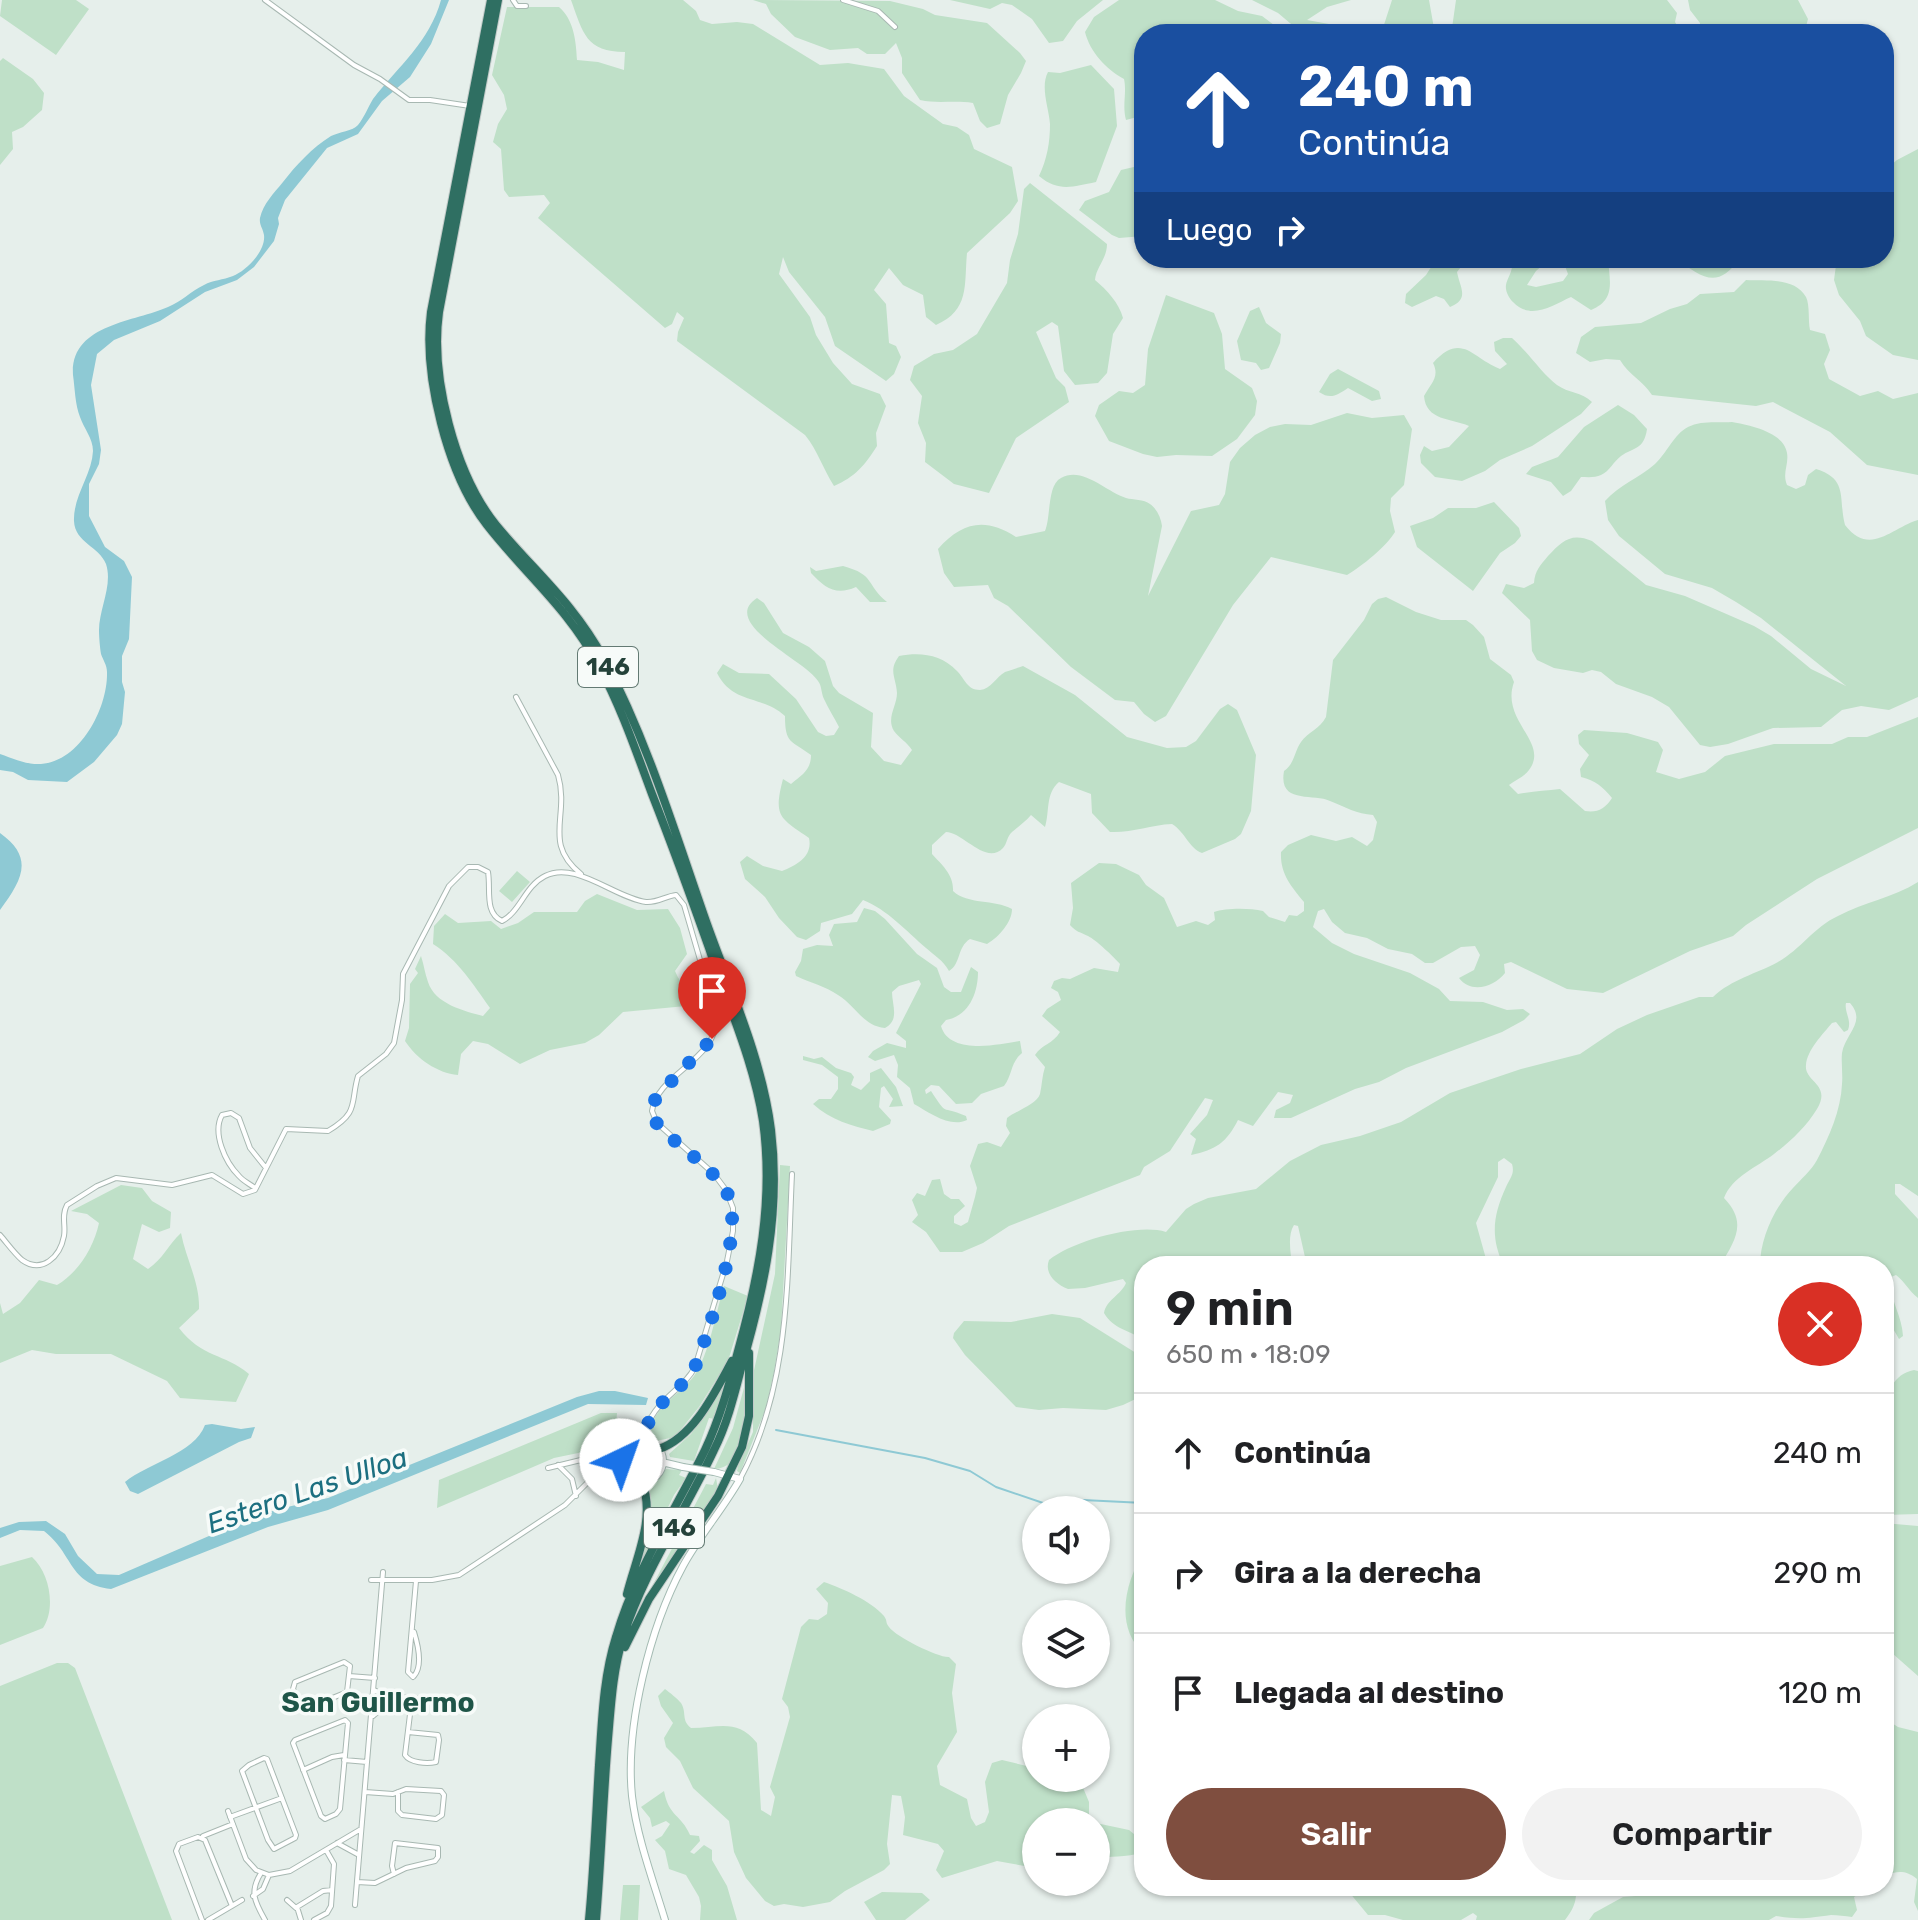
<!DOCTYPE html>
<html lang="es">
<head>
<meta charset="utf-8">
<style>
  :root { --surface:#fff; --page:#f2f2f2; --text:#202124; --muted:#757577; --line:#e0e0e0; --accent:#7f4e3f }
  body { margin:0; font-family:Rubik,sans-serif; background:var(--page); color:var(--text); height:100vh; display:flex; flex-direction:column; font-size:30px; white-space:nowrap }
  * { box-sizing:border-box; margin:0 }
  p { font-size:26px; color:var(--muted) }
  .icon { flex:none; width:44px; height:44px; fill:none; stroke:currentColor; stroke-width:2; stroke-linecap:round; stroke-linejoin:round }
  .map { position:relative; flex:1; overflow:hidden }
  .side { position:absolute; left:1134px; top:1256px; width:760px; height:640px; display:flex; flex-direction:column; background:var(--surface); border-radius:32px; box-shadow:0 2px 6px #0004 }
  .side>* { flex:none }
  .guide { position:absolute; left:1134px; top:24px; width:760px; height:244px; border-radius:32px; box-shadow:0 2px 6px #0004; background:#1a4fa0; color:#fff; overflow:hidden }
  .buttons { position:absolute; left:1022px; top:1496px; display:grid; gap:16px }
  .buttons a { display:grid; place-items:center; width:88px; height:88px; border-radius:50%; background:var(--surface); box-shadow:0 2px 6px #0004; font-size:40px }
  .pin { position:absolute; display:grid; place-items:center; width:68px; height:68px; color:#fff; margin:-82px -34px; border-radius:50% 50% 50% 0; rotate:-45deg; box-shadow:0 0 8px #0007 }
  .pin .icon { rotate:45deg }
  .me { position:absolute; width:88px; margin:-44px; rotate:42deg; stroke-linejoin:round; filter:drop-shadow(0 0 6px #0008) }
  .turn { display:flex; align-items:center; gap:28px; height:168px; padding:0 32px; font-size:36px }
  .turn .icon { width:104px; height:104px; stroke-width:2.5 }
  .turn b { display:block; font-size:56px; line-height:68px }
  .then { display:flex; align-items:center; height:76px; padding:0 32px; background:#0003; gap:16px; font-size:30px }
  .round { display:grid; place-items:center; flex:none; width:84px; height:84px; border-radius:42px; background:var(--page) }
  .overview { display:flex; align-items:center; justify-content:space-between; height:136px; padding:0 32px }
  h1 { font-size:48px; font-weight:600; line-height:60px }
  .button { display:flex; gap:16px; margin-top:auto; padding:16px 32px }
  .button a { flex:1; height:92px; border-radius:48px; background:var(--accent); color:#fff; font-size:32px; font-weight:600; line-height:92px; text-align:center }
  .button a+a { background:var(--page); color:var(--text) }
  ul { padding:0; list-style:none }
  li { display:flex; align-items:center; gap:24px; height:120px; padding:0 32px; border-top:2px solid var(--line) }
  li div { flex:1 }
  li b { display:block; font-size:30px }
  li em { font-style:normal }
  .map>svg:first-child { display:block }
  .green { fill:#bfe0c8 }
  .water { fill:#8ec9d4 }
  .lines { fill:none; stroke-linecap:round; stroke-linejoin:round }
  .stream { stroke:#8ec9d4; stroke-width:2 }
  .street-casing { stroke:#a8b8b2; stroke-width:6 }
  .secondary-casing { stroke:#a4bbb3; stroke-width:8 }
  .highway-casing { stroke:#c2cac8; stroke-width:10 }
  .street { stroke:#fff; stroke-width:4 }
  .secondary { stroke:#fff; stroke-width:6 }
  .highway { stroke:#2f6f62; stroke-width:8 }
  .secondary-bridge-casing { stroke:#a4bbb3; stroke-width:8; stroke-linecap:butt }
  .secondary-bridge { stroke:#fff; stroke-width:6 }
  .route { stroke:#1a73e8; stroke-width:14; stroke-dasharray:0 25.2 }
  .labels { text-anchor:middle; stroke-width:7; stroke-linejoin:round; paint-order:stroke }
  .shield { fill:#f7fbf9; stroke:#637a73; stroke-width:2 }
  .shield-label { font-size:24px; font-weight:bold; fill:#24423a }
  .water-label { font-size:28px; font-style:italic; fill:#1c6f80; stroke:#f7fbf9 }
  .neighbourhood-label { font-size:28px; font-weight:bold; fill:#1f5548; stroke:#f7fbf9 }
</style>
</head>
<body>
<div class="map">
<svg width="1918" height="1920" viewBox="0 0 1918 1920">
  <rect width="100%" height="100%" fill="#e6efeb"/>
  <path class="green" d="M2,0H76L89,9L56,55L0,16Z
    M571,0H683L696,11L700,20L712,24L737,22L753,24L820,65L848,63L884,69L904,96L943,124L957,127L969,135L974,149L1012,167L1018,201L1010,213L967,253C964,285 970,310 936,325L926,317L923,295L903,285L889,268L874,290L886,304L889,343L896,346L901,357L894,374L886,381L835,346L825,317L789,272L783,257L779,274L810,317L816,335L833,363L852,384L880,394L886,406L876,433L877,446C865,465 855,477 834,486C823,469 818,451 805,435L677,341L678,332L684,318L677,312L672,324L665,328L538,218L550,203L544,195L509,197L504,190L501,149L493,142L498,124L507,109L504,95L492,75L507,7H559C574,20 576,41 577,60L598,62L624,70L625,52C586,52 583,33 571,0Z
    M753,0L890,1L923,9L935,15L987,23L1020,53L1026,61L1021,73L1008,95L1000,124L987,128L980,121L973,103C955,100 937,104 920,100L902,73V58L896,43L885,54H867L858,48L830,50L795,37L771,14L766,4Z
    M950,0H1103L1077,21L1063,41L1049,43L1032,19L1012,5L1002,3L990,9Z
    M1119,0H1215L1238,11L1262,16L1286,34H1144V121L1141,116L1126,120C1122,105 1127,93 1124,79C1106,69 1090,52 1085,32L1094,17Z
    M1252,0H1351L1327,7L1307,20L1329,24L1339,34H1303L1278,13Z
    M1392,0H1429L1435,34H1381Z
    M1456,0H1667L1677,13L1675,22L1683,34H1455L1452,28Z
    M1688,0H1798L1808,19L1804,34H1700V23L1690,10Z
    M3,58L33,79L44,93L42,110L23,127L12,132L13,149L0,165V61Z
    M1091,65L1114,89L1117,126L1096,182C1072,187 1058,192 1039,176C1047,159 1050,143 1050,124C1049,108 1040,87 1048,72L1060,73Z
    M1918,149V360L1893,355L1866,336L1860,321L1839,295L1834,280L1837,258H1884V171L1897,160Z
    M1138,166L1144,169V236L1119,238L1112,235L1079,210L1085,201L1109,192L1121,170Z
    M1030,183L1107,244C1107,259 1096,267 1095,280C1107,290 1119,303 1123,318L1113,334L1107,373L1098,383L1075,385L1064,371L1058,326L1052,322L1036,332L1056,378L1065,387L1069,402L1016,438L989,493L954,484L925,462L926,443L918,423L922,396L910,380L914,366L934,354L953,350L977,334L1007,283L1010,260L1018,234L1024,189Z
    M1437,258H1468L1457,272C1460,288 1470,299 1450,307L1444,299L1436,296L1412,307L1405,303L1406,294L1426,275Z
    M1508,258H1551L1536,271L1527,285L1536,287L1563,281L1568,274L1565,266L1569,258H1608C1609,279 1617,300 1591,310L1571,297C1553,305 1531,321 1513,302C1509,298 1505,291 1506,285C1507,279 1511,274 1512,267Z
    M1675,258H1740C1717,291 1702,277 1675,258Z
    M1746,280C1765,281 1795,277 1806,297C1810,305 1808,321 1810,330L1825,334L1830,350L1824,364L1829,379L1860,396L1878,391L1893,399L1918,393V475L1867,465L1830,432L1773,402L1756,406L1652,395C1642,380 1629,375 1620,360L1606,359L1590,362L1576,353L1581,337L1595,327L1641,323L1670,309L1687,304L1700,294L1734,292Z
    M1166,295L1214,313L1222,334L1225,369L1252,388L1257,401L1255,415L1237,439L1212,456L1176,455L1157,457L1143,454L1109,441L1095,416L1099,405L1119,391L1133,393L1145,385L1148,349Z
    M1259,307L1266,323L1281,334L1280,343L1269,368L1261,370L1256,363L1241,360L1237,341L1250,311Z
    M1503,338H1512C1527,351 1543,375 1557,385C1568,393 1582,392 1592,402L1581,414L1532,446L1500,460L1485,471L1462,481L1435,477L1421,463L1420,455L1424,446L1432,451L1449,447L1469,426C1451,418 1426,421 1424,396C1431,383 1440,377 1433,363C1462,331 1473,359 1500,369L1507,364L1495,351L1494,342Z
    M1338,369L1379,391L1381,399L1372,401L1348,388C1337,395 1331,400 1319,392L1330,374Z
    M1618,405L1634,415L1647,429C1644,450 1634,447 1621,456C1613,462 1610,471 1601,475C1595,478 1587,477 1581,477L1571,491L1563,496L1551,482L1526,474L1532,467L1558,457L1584,427Z
    M1347,413L1372,418L1404,415L1412,429L1404,485L1391,498L1390,511L1395,532C1386,547 1362,566 1347,575L1271,557L1233,605L1166,716L1155,722L1144,714L1134,702L1115,700L1071,667L1008,606L994,598L988,585L954,587L944,573L938,549C962,522 985,517 1016,537L1045,531C1051,517 1047,485 1061,478C1083,466 1106,492 1126,498C1133,500 1144,499 1150,504C1157,509 1161,518 1162,526L1148,596L1191,511L1219,505L1225,494L1230,462L1240,448L1255,435L1270,427L1285,424L1311,425Z
    M1732,422C1749,425 1784,432 1787,453C1789,465 1782,473 1787,485L1796,489L1805,485L1808,475L1816,469C1849,479 1838,499 1845,525C1870,557 1891,528 1918,520V697L1889,710L1861,706L1842,710L1821,727L1773,728L1728,744L1710,747L1700,745L1669,707L1652,697L1616,684L1601,672L1592,670L1583,673L1554,668L1537,660L1532,651L1530,620L1502,593L1506,584L1524,588L1534,583C1535,570 1540,566 1548,556C1562,541 1571,532 1592,541L1646,585L1685,596L1754,626L1771,636L1811,669L1846,686L1761,618L1736,602L1712,588L1665,574L1619,536L1608,520L1605,501C1619,485 1639,478 1655,464C1667,453 1674,434 1688,427C1701,420 1718,423 1732,422Z
    M1494,502L1519,528L1521,536L1515,543L1500,553L1473,591L1417,547L1410,526L1433,518L1448,508H1476Z
    M843,566C876,575 865,584 887,602H870L856,587C836,596 825,588 811,573L810,567L816,571Z
    M1386,597L1416,612L1441,620H1466L1473,625L1484,637L1490,659L1511,675L1514,682C1500,721 1550,742 1529,770C1524,777 1515,780 1509,785L1518,794C1533,791 1546,791 1560,789L1585,811C1597,813 1605,809 1612,798C1602,786 1596,781 1581,777L1580,769L1589,755L1579,744L1578,735L1584,730L1627,733L1658,742L1663,750L1656,772L1679,779L1705,772L1725,756L1774,744H1832L1848,737H1867L1918,717V828L1817,879L1746,925L1733,936L1690,951L1603,993L1567,989L1511,962L1504,964L1505,973C1494,987 1471,994 1459,978L1474,970L1480,955L1475,946L1461,947L1433,963H1425L1412,954L1388,949L1367,938L1345,933L1332,922L1324,909L1318,911L1313,927L1332,943L1354,954L1410,973L1439,989L1450,1001L1483,1002L1507,1010L1523,1009L1530,1014L1524,1020L1502,1032L1406,1068L1379,1082L1355,1089L1291,1118H1274L1276,1110L1290,1103L1293,1095L1278,1092L1253,1126L1238,1120C1227,1142 1216,1150 1191,1155L1196,1139L1190,1134L1207,1115L1213,1100L1205,1098L1170,1151L1144,1167L1140,1175L1009,1226L983,1243L962,1252H940L926,1232L912,1222L918,1215L912,1200L917,1193L925,1196L932,1180L940,1179L944,1194L951,1199H959L965,1206L954,1216V1223L961,1226L968,1222L975,1197L977,1188L970,1166L978,1144L987,1142L1001,1147L1010,1133L1006,1126L1007,1118C1016,1111 1037,1104 1040,1094C1042,1085 1042,1076 1045,1067L1035,1055C1042,1044 1053,1044 1060,1032L1042,1016L1047,1009L1061,1000L1058,992L1051,988L1054,981L1062,978L1070,979L1094,968L1118,972L1120,964C1114,957 1096,940 1088,936C1080,932 1076,932 1070,925L1073,908L1071,883L1099,863L1116,864L1139,875L1146,885L1164,898L1177,927L1196,921L1208,925L1215,920L1214,912C1226,908 1249,908 1263,911L1269,917L1285,922L1289,915L1297,916L1304,911V902C1291,886 1280,874 1281,852L1288,845L1311,835L1336,841L1352,837L1367,846L1373,840L1377,822L1373,815C1357,814 1345,807 1330,801C1313,793 1278,805 1284,771C1295,763 1294,752 1301,742C1308,732 1320,729 1326,717L1333,660L1364,620L1372,604L1378,599Z
    M757,598L764,603L783,633L809,647L825,661L833,686L839,693L873,713L871,747L884,761L901,765L912,750C907,742 899,738 894,731C886,718 897,706 897,693C896,677 888,671 899,656C920,652 941,654 957,671C965,679 967,690 980,690C991,689 996,677 1005,672C1011,670 1017,668 1023,666L1075,695L1127,737L1167,748L1186,747L1196,741L1220,709L1228,704L1237,710L1256,755L1251,811L1241,834L1235,839L1202,853C1189,848 1185,832 1172,824C1150,825 1132,833 1110,832L1092,813L1091,794L1059,782C1045,794 1050,812 1045,827L1031,815C1025,822 1019,826 1012,832C1007,836 1007,844 1003,848C986,866 963,832 946,832L932,845V854C942,865 954,875 953,891C968,905 994,899 1012,909C1012,922 999,937 987,944L970,939C957,947 961,964 949,971C943,960 935,956 926,948C906,931 888,910 863,900L852,914L821,923L820,931L806,940L797,937L779,918L765,897L745,879L740,862L747,856L763,866L782,871C797,865 813,856 809,838C780,818 773,817 783,779L791,784C802,775 811,770 811,755C791,740 785,744 785,716C763,695 733,705 717,673L723,664L739,673L769,674L796,699L818,732L826,736L834,735L839,727C834,717 828,708 824,699C821,693 822,686 818,681C807,661 718,623 757,598Z
    M517,871L530,882L512,902L499,891Z
    M1918,882V1196L1900,1184H1895V1194L1918,1219V1298C1909,1291 1905,1282 1896,1275L1891,1277C1888,1298 1902,1314 1903,1336L1899,1339L1884,1313V1266H1760C1760,1239 1774,1208 1793,1188C1801,1179 1811,1171 1817,1160C1829,1137 1841,1110 1842,1084C1843,1074 1841,1063 1842,1053C1845,1034 1867,1022 1850,1003H1846C1844,1012 1852,1020 1848,1030L1844,1032L1836,1022L1832,1023C1823,1034 1807,1050 1806,1065C1804,1082 1832,1084 1817,1109C1806,1127 1790,1142 1774,1154C1757,1167 1732,1177 1724,1198C1748,1223 1735,1240 1720,1266H1504C1490,1238 1493,1215 1506,1187C1510,1178 1515,1174 1512,1164L1504,1158L1498,1162V1177L1476,1223L1488,1266H1307L1298,1226L1294,1225C1287,1236 1291,1253 1292,1266H1144V1340C1129,1330 1113,1329 1104,1313C1106,1300 1121,1295 1126,1283L1123,1279L1085,1288L1068,1289C1055,1284 1044,1273 1049,1260C1073,1241 1137,1223 1166,1232L1186,1209L1194,1204L1208,1198L1256,1189L1290,1161L1321,1145L1360,1136L1401,1122L1450,1093L1521,1069L1580,1054L1617,1029L1647,1015L1699,997H1713C1732,979 1756,974 1778,962C1801,949 1814,927 1838,916C1864,902 1893,898 1918,882Z
    M597,894L637,910L668,909L680,928L687,954L675,971C681,987 697,998 706,1013L697,1020L686,1006L623,1012L599,1035L585,1043L550,1050L520,1064L488,1044L473,1041L461,1054L458,1075C437,1073 417,1059 405,1041L409,1028L410,984L418,973L415,969L421,956C424,965 425,974 428,982C435,1004 464,1011 483,1016L490,1008C473,984 458,960 433,944L434,926L445,914L458,923L491,921L501,929L518,923L534,912H577L585,901Z
    M864,908L875,911L885,919L917,954L937,968L944,987L951,992H961L971,967L978,972C978,993 969,1016 946,1020L941,1026C949,1055 998,1045 1020,1041L1022,1053C1010,1063 1013,1074 1004,1086L981,1094L972,1103L956,1104L939,1086L931,1085L925,1090L926,1094L931,1091C948,1117 940,1105 966,1116L967,1120C950,1128 930,1113 914,1104L910,1088L897,1077L898,1065L894,1055L875,1061L868,1057L873,1051L887,1043L906,1048V1041L896,1033L921,984L919,980L899,986L892,992C892,1005 900,1020 885,1028C863,1026 856,1006 838,995C825,986 811,983 796,976L795,972L801,961L803,949L817,945L833,946L829,935L834,924L857,922Z
    M803,1056L814,1059L822,1057L836,1068L851,1073L854,1077L851,1085L861,1090L870,1081V1073L881,1068L896,1087L903,1106L889,1107L893,1099L884,1086L881,1088L879,1107L891,1120L890,1124L873,1131C853,1126 830,1120 813,1104L819,1099H831L838,1089V1077L822,1065L803,1060Z
    M780,1165L790,1166L781,1329L774,1372L766,1408L740,1473L737,1471L738,1466L753,1432V1375L775,1274Z
    M121,1185L142,1188L152,1201L171,1212L170,1228L159,1232L142,1224L133,1259L148,1269C163,1259 168,1245 181,1233C186,1259 200,1283 199,1309L179,1328C202,1358 224,1353 249,1374L236,1402L180,1398L167,1381L111,1354H56L32,1350L0,1363V1303L3,1314L20,1303L39,1280L57,1285C78,1273 94,1247 99,1223L87,1214L71,1211Z
    M724,1286L748,1296L728,1361L699,1407L675,1437L656,1441L650,1428C658,1404 679,1395 694,1376C709,1355 716,1312 724,1286Z
    M1052,1314L1080,1318L1144,1358V1395L1123,1405L1106,1410L1063,1408L1039,1410L1016,1407L965,1355L953,1338L954,1333L964,1321L1011,1322Z
    M1914,1370L1918,1371V1514L1884,1515V1412C1887,1393 1893,1374 1914,1370Z
    M745,1384C745,1408 749,1469 714,1469L733,1428Z
    M724,1385L715,1419L709,1418L694,1461L670,1457L669,1454L691,1434Z
    M601,1413H617L614,1451L583,1452L554,1458L437,1508L439,1480Z
    M624 1462a18 18 0 1 1 36 0a18 18 0 1 1-36 0Z
    M666,1469L682,1470L679,1475L686,1478L674,1495L638,1570C645,1543 654,1516 647,1488Z
    M716,1478L718,1489L647,1596L706,1484L713,1485Z
    M1884,1523L1918,1526V1676L1884,1646Z
    M1144,1551V1654C1114,1626 1125,1583 1144,1551Z
    M32,1557C50,1573 56,1609 43,1628L0,1645V1566Z
    M824,1582C843,1589 870,1600 884,1616C888,1622 885,1622 889,1627C896,1637 939,1658 949,1657L956,1664L952,1693L957,1732L937,1766L940,1785L967,1799L971,1818L976,1826L985,1822L989,1812L985,1782L992,1763L1002,1760L1031,1767L1036,1764V1778H1079L1089,1802V1819L1094,1822H1036V1868L997,1861L942,1878L936,1870L944,1851L938,1844L903,1835L905,1817L901,1796L892,1795L887,1844L890,1864L884,1870L845,1891L830,1902L803,1907L784,1904L774,1906L765,1901L746,1878L734,1852L729,1821L693,1788L680,1761L666,1747L664,1738L673,1723L661,1706L658,1696L665,1689C670,1693 677,1698 681,1703C687,1713 681,1720 691,1728C719,1728 737,1718 757,1743L761,1810L771,1816L775,1797L770,1787L790,1717L788,1707L782,1699L801,1627L809,1619L818,1620L827,1614L828,1603L816,1589Z
    M57,1663H68L75,1668L172,1920H0V1686Z
    M1884,1718L1898,1727L1918,1732V1911L1914,1902L1917,1879C1904,1869 1898,1872 1884,1875Z
    M664,1791C669,1817 681,1814 690,1835L699,1836L700,1841L690,1852L694,1854L704,1845L712,1850V1860L727,1886L737,1920H700L701,1906L699,1897L686,1875L669,1869L665,1851L655,1840L662,1836L670,1824L666,1821L652,1827L650,1818L641,1807Z
    M1096,1823L1129,1830L1144,1842V1852C1125,1859 1109,1854 1096,1860Z
    M623,1885H640L638,1920H620Z
    M1344,1886H1576C1577,1901 1574,1908 1565,1920H1476L1477,1916L1473,1913L1461,1920H1403L1385,1915H1368Z
    M1653,1886H1873L1854,1897L1857,1910L1852,1917C1845,1916 1838,1915 1831,1915C1808,1918 1801,1920 1776,1916L1769,1920H1589L1594,1913L1623,1897L1647,1895Z
    M882,1892L922,1893L930,1900L905,1920H876L864,1902Z"/>
  <path class="water" d="M441,0H449L431,44L410,77L382,101L358,134L327,148L285,200L278,218L279,224L274,241L254,267L237,280L205,292L160,321L114,340L97,354L91,385L101,450L99,464L89,484V516L105,547L124,561L132,577L129,639L122,656V682L125,692L122,724L117,735L94,762L67,782L28,780L13,772L0,770V754C14,759 27,765 41,764C81,761 108,707 107,672C107,665 103,660 101,654C100,648 99,637 99,630C99,609 113,585 106,564C99,546 75,543 74,521C73,496 92,475 93,451C93,438 84,429 80,417C75,404 75,389 73,375C70,324 135,322 168,307C181,302 191,291 204,285C213,280 223,280 233,276C246,271 266,251 264,235C263,228 259,225 260,218C263,204 274,193 283,182C296,165 312,148 331,136C339,132 353,131 358,125C364,118 368,107 373,99C398,67 430,41 441,0Z
    M0,833C35,858 22,880 0,910Z
    M599,1391H615L648,1398L646,1405L588,1404L328,1510L268,1527L111,1589C68,1584 74,1554 44,1531L20,1530L0,1538V1528L19,1522L46,1521L65,1534L78,1556L97,1574L119,1575L232,1526L278,1509L328,1498L577,1397Z
    M212,1424L241,1429L255,1427L251,1438L239,1442L138,1494L130,1491L125,1482C148,1463 194,1454 205,1425Z"/>
  <g class="lines">
    <path class="stream" d="M776,1430L925,1458L970,1471L996,1487L1049,1505L1083,1500L1144,1503"/>
    <g class="street-casing">
      <path id="street" d="M265,0L354,65L380,79L409,100H430L470,106
        M513,0L517,6H526
        M843,0L878,11L895,27
        M516,697L558,775C570,816 542,843 581,874
        M255,1188C250,1184 243,1181 239,1176C225,1162 212,1133 222,1115L231,1113L239,1118L250,1148L266,1168
        M0,1235C7,1243 14,1253 22,1260C42,1274 60,1257 64,1236C66,1225 61,1216 67,1205L97,1186L116,1178L172,1185L212,1175L243,1194L255,1190L286,1129L328,1131C360,1112 350,1103 358,1076L386,1054L394,1043L402,1000L403,974L449,886L468,867H478L488,872C491,889 484,913 502,921C520,912 525,886 545,876C575,860 615,898 646,902C657,903 666,896 676,895L684,905L717,1018C716,1061 657,1074 652,1111L657,1123L714,1174L726,1190L733,1208V1231L727,1261L695,1367C685,1387 663,1396 652,1416C647,1423 646,1432 643,1441
        M558,1465L572,1479L576,1496
        M548,1468L589,1458L622,1456
        M740,1479C791,1385 787,1277 792,1174
        M371,1580H432L459,1575L565,1505L599,1471L622,1466
        M414,1632C418,1645 423,1666 414,1676
        M344,1662L350,1666L347,1692L308,1708L301,1707L293,1689L295,1682Z
        M349,1676L375,1678
        M413,1677L408,1672L416,1581
        M374,1690L386,1696L458,1702
        M373,1716L393,1698
        M345,1720L348,1723L340,1809L336,1814L325,1819L321,1816L293,1743L295,1740Z
        M408,1732L438,1735L439,1740L436,1762C427,1764 410,1763 405,1755L412,1698
        M264,1758L267,1759L296,1835L295,1838L274,1849L268,1840L242,1771L249,1765Z
        M344,1760L367,1762
        M303,1770L332,1757L344,1755
        M365,1792L393,1794L406,1789L441,1791L444,1795L442,1815L436,1819L402,1815L398,1811V1792
        M228,1811L246,1859L256,1870L269,1875L290,1871L361,1829
        M230,1817L282,1798
        M203,1836L233,1824
        M337,1843L359,1855
        M261,1873C249,1892 255,1902 265,1920
        M357,1882L375,1883L406,1868L435,1861L438,1857V1848L395,1843L392,1866L394,1874
        M253,1896L263,1889L269,1875
        M287,1900L296,1908
        M355,1905L383,1572
        M202,1920L176,1851L179,1844L198,1837L205,1840L232,1906
        M208,1920L242,1900
        M301,1920L297,1907L323,1891L332,1890
        M314,1920L327,1913L331,1906L334,1864L326,1850"/>
    </g>
    <g class="secondary-casing">
      <path id="secondary" d="M621 1461a21 21 0 1 1 42 0a21 21 0 1 1-42 0Z
        M662,1462L683,1467
        M665,1920C653,1880 637,1838 632,1796C625,1726 650,1627 683,1566C700,1535 723,1509 740,1479L714,1472"/>
    </g>
    <g class="highway-casing">
      <path id="highway" d="M491,0L431,312C423,375 447,474 487,525C526,575 568,608 599,666C621,707 636,751 652,794C672,845 691,897 709,948C728,1005 754,1062 763,1121C774,1200 759,1276 738,1351C729,1385 720,1418 705,1450C675,1511 635,1571 616,1637C603,1678 602,1722 599,1765C596,1816 594,1868 589,1920
        M498,0L439,312C430,377 455,474 496,525C535,572 573,602 604,659C648,742 676,836 707,924C731,991 762,1059 771,1130C781,1213 764,1290 741,1369C734,1396 727,1424 714,1450C685,1512 644,1571 623,1637C613,1670 611,1704 608,1739C603,1799 601,1860 596,1920
        M659,1449C694,1437 715,1392 732,1361
        M627,1594C636,1558 656,1518 642,1482
        M625,1647L649,1599L718,1496L742,1447L749,1416V1353"/>
    </g>
    <use href="#street" class="street"/>
    <use href="#secondary" class="secondary"/>
    <use href="#highway" class="highway"/>
    <g class="secondary-bridge-casing">
      <path id="secondary-bridge" d="M683,1467L714,1472"/>
    </g>
    <use href="#secondary-bridge" class="secondary-bridge"/>
  </g>
  <g class="lines">
    <path class="route" d="M621,1460L628,1446L643,1441C646,1432 647,1423 652,1416C663,1397 685,1387 695,1367C709,1330 744,1230 728,1195C715,1165 659,1136 652,1115C650,1107 655,1099 660,1093L712,1039"/>
  </g>
  <g class="labels">
    <g class="shield">
      <rect x="578" y="647" width="60" height="40" rx="6"/>
      <rect x="644" y="1508" width="60" height="40" rx="6"/>
    </g>
    <g class="shield-label">
      <text x="608" y="675">146</text>
      <text x="674" y="1536">146</text>
    </g>
    <g class="water-label">
      <text transform="translate(307 1490) rotate(-19)" y="10">Estero Las Ulloa</text>
    </g>
    <g class="neighbourhood-label">
      <text x="378" y="1712">San Guillermo</text>
    </g>
  </g>
</svg>
<div class="buttons">
<a><svg class="icon" aria-label="sound" viewBox="0 0 24 24"><path d="M4 9h4l5-4v14l-5-4H4zM17 9q2 3 0 6"/></svg></a>
<a><svg class="icon" aria-label="layers" viewBox="0 0 24 24"><path d="M12 4l9 5-9 5-9-5zM3 14l9 5 9-5"/></svg></a>
<a>+</a>
<a>−</a>
</div>
<div class="pin" style="left:712px;top:1039px;background:#d93025"><svg class="icon" aria-label="arrive" viewBox="0 0 24 24"><path d="M6 21V4h12l-3 4 3 4H6"/></svg></div>
<svg class="me" style="left:621px;top:1460px" viewBox="-20 -20 40 40"><circle r="19" fill="#fff"/><path d="M0-13L10 11 0 6-10 11z" fill="#1a73e8"/></svg>
<div class="guide">
<div class="turn"><svg class="icon" aria-label="ahead" viewBox="0 0 24 24"><path d="M12 20V5M6 11l6-6 6 6"/></svg><div><b>240 m</b>Continúa</div></div>
<div class="then">Luego<svg class="icon" aria-label="right" viewBox="0 0 24 24"><path d="M7 20v-9h11M14 6l5 5-5 5"/></svg></div>
</div>
<section class="side">
<div class="overview"><div><h1>9 min</h1><p>650 m · 18:09</p></div><a class="round" style="background:#d93025;color:#fff"><svg class="icon" aria-label="close" viewBox="0 0 24 24"><path d="M6 6l12 12M18 6L6 18"/></svg></a></div>
<ul>
<li><svg class="icon" aria-label="ahead" viewBox="0 0 24 24"><path d="M12 20V5M6 11l6-6 6 6"/></svg><div><b>Continúa</b></div><em>240 m</em></li>
<li><svg class="icon" aria-label="right" viewBox="0 0 24 24"><path d="M7 20v-9h11M14 6l5 5-5 5"/></svg><div><b>Gira a la derecha</b></div><em>290 m</em></li>
<li><svg class="icon" aria-label="arrive" viewBox="0 0 24 24"><path d="M6 21V4h12l-3 4 3 4H6"/></svg><div><b>Llegada al destino</b></div><em>120 m</em></li>
</ul>
<div class="button"><a>Salir</a><a>Compartir</a></div>
</section>
</div>
</body>
</html>
